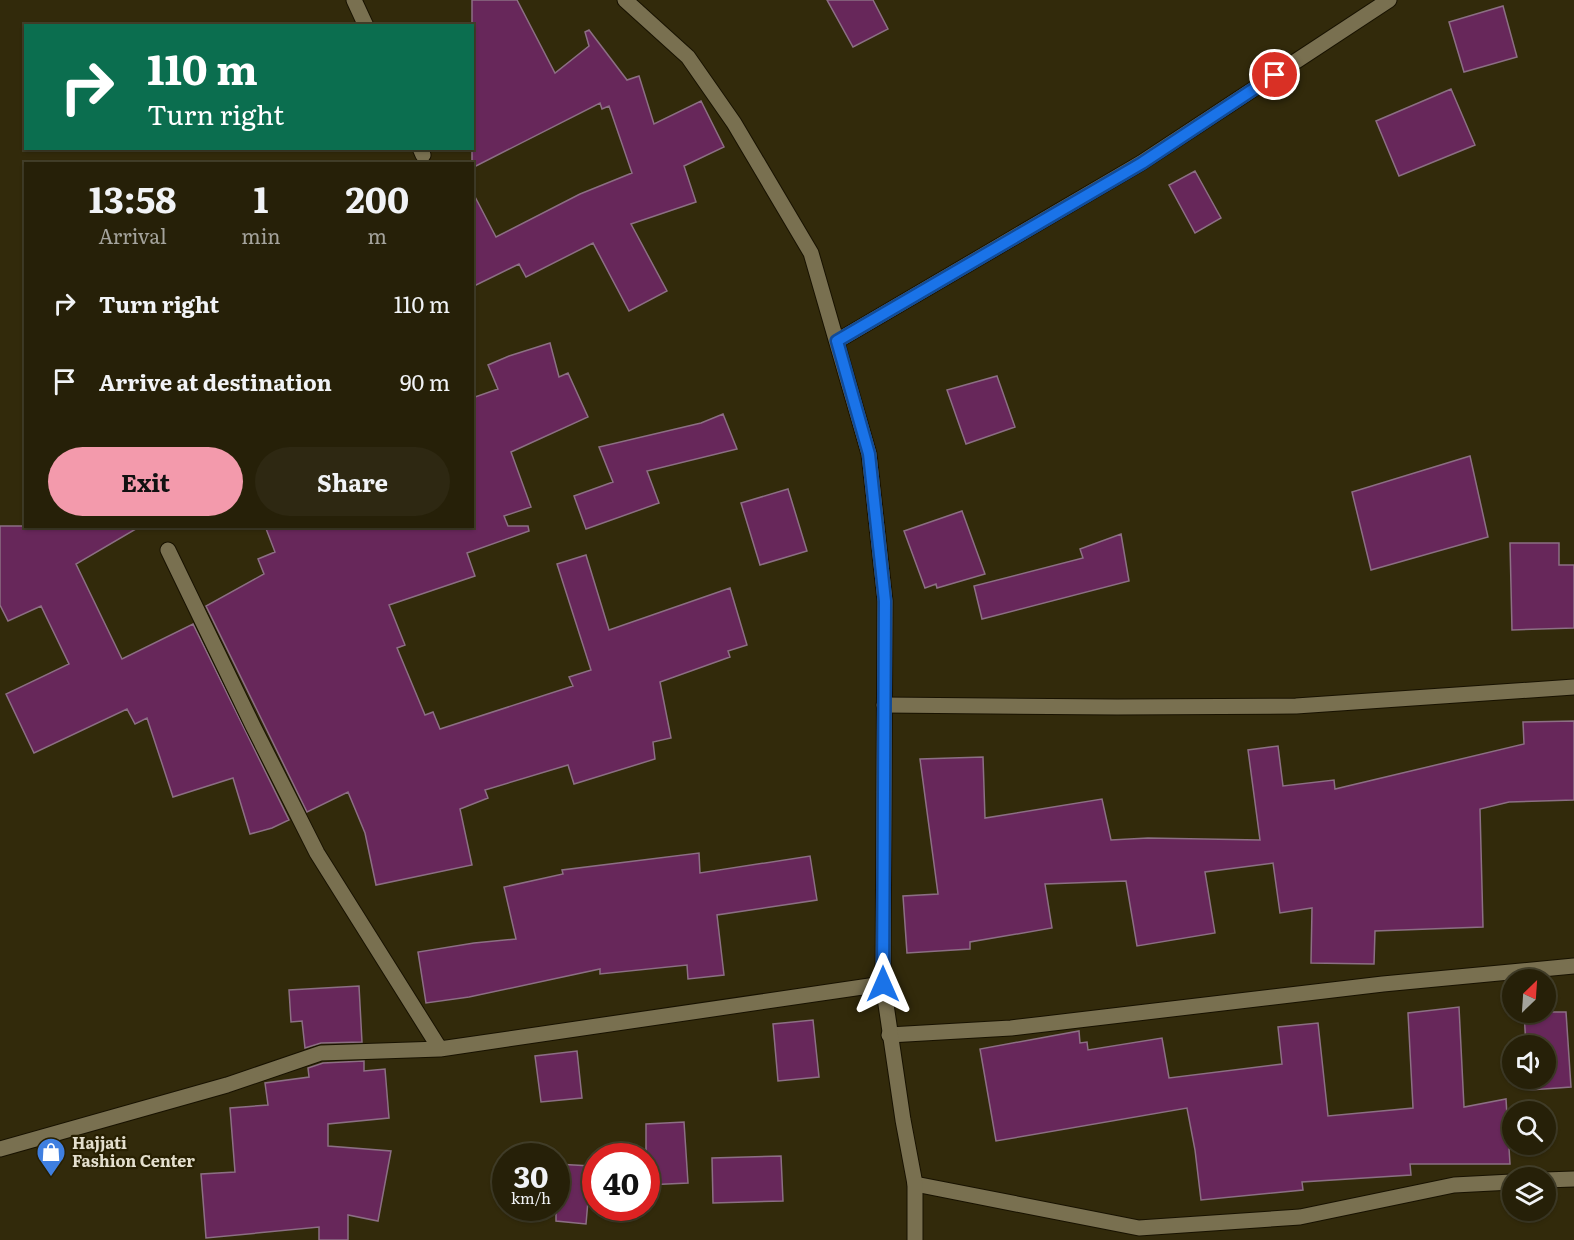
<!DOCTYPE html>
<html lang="en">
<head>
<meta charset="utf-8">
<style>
  :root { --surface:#262008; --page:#2e2812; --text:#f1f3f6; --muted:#a4a39c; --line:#423e29; --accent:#f39aac }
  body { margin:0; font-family:Literata,serif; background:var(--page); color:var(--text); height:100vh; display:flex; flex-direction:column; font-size:22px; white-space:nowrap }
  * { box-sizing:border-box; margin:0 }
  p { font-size:20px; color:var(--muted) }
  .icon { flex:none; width:33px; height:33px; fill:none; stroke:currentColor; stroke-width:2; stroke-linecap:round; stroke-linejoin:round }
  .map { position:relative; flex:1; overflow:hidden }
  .panel { position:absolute; left:24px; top:162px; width:450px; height:366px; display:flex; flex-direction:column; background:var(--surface); border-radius:0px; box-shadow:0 2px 4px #0004,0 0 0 2px var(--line) }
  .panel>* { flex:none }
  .hud { position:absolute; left:24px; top:24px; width:450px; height:126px; border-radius:0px; box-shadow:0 2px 4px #0004,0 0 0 2px var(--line); background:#0b6e4f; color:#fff; overflow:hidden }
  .needle { width:39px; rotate:25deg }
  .tools { position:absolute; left:1502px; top:969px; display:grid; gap:12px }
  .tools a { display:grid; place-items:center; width:54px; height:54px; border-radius:50%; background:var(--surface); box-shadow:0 2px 4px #0004,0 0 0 2px var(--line); font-size:30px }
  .speed { position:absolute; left:492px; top:1143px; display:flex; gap:12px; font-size:30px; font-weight:700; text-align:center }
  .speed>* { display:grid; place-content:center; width:78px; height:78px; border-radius:50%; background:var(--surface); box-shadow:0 2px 4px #0004,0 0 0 2px var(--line); line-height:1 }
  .speed small { font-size:15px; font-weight:400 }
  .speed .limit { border:9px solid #d22; background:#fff; color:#111 }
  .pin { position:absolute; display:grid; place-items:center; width:51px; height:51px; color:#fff; margin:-26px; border:3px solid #fff; border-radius:50%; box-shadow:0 2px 6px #0007 }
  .me { position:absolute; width:66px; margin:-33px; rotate:0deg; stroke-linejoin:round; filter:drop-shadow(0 0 4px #0008) }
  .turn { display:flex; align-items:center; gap:21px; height:126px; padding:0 24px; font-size:27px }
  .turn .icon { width:78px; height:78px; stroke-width:2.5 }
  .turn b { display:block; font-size:42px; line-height:51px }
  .eta { display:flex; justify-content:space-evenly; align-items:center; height:102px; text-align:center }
  .eta b { font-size:36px; font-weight:700; line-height:42px }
  .action { display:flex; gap:12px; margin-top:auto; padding:12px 24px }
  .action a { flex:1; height:69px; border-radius:36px; background:var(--accent); color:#111; font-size:24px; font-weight:700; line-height:69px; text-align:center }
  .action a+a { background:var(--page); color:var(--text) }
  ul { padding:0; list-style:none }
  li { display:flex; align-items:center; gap:18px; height:78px; padding:0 24px }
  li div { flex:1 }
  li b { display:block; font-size:22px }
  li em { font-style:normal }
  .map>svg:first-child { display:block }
  .building { fill:#67275a; stroke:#8c6f84; stroke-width:1.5 }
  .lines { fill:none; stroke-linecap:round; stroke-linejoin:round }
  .minor-casing { stroke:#181200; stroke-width:17 }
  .tertiary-casing { stroke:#181200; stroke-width:17 }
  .minor { stroke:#797050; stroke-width:15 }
  .tertiary { stroke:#797050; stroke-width:15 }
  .route-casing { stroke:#114b97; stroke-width:15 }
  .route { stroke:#1a73e8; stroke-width:10 }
  .labels { text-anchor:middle; stroke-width:4.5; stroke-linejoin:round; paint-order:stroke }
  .poi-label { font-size:16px; font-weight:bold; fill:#e4dfce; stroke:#282002; text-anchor:start }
</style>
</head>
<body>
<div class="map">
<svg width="1574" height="1240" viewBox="0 0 1574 1240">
  <rect width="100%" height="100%" fill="#322a0b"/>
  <path class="building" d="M472,0H517L555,73L589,46L585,32L589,30L627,80L639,76L654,124L701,101L724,147L684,166L696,202L631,224L667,291L629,311L593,243L526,277L519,264L472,287V191L496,237L580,194L632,173L609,106L602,109L600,103L472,168Z
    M827,0H873L888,29L853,47Z
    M1503,6L1517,57L1464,72L1449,22Z
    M1451,89L1475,145L1399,176L1376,121Z
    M1195,171L1221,218L1195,233L1169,185Z
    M550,343L559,377L568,373L588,417L511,452L531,507L504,516L508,526H528L529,531L467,553L475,576L389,605L405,645L397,648L425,715L433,712L440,729L573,686L569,677L591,670L557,564L586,555L609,630L730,588L747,645L728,651L730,657L660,682L671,738L653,742L655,759L574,784L568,765L485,790L488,798L460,809L472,865L376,885L365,833L348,792L307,812L206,606L264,574L258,559L275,552L265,526H472V398L498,389L488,365L509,356Z
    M997,376L1015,427L966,444L947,390Z
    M723,414L737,449L647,471L659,503L586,529L574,496L613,482L599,447L701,423Z
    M1470,456L1488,537L1371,570L1352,492Z
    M788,489L807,551L760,565L741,503Z
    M962,511L985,574L937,588L936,584L925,588L904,531Z
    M0,526H141L76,564L122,659L193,624L289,820L272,828L250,834L233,778L173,797L147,718L135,724L127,709L34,753L6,694L69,664L41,606L8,621L0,605Z
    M1121,534L1129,581L982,619L974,586L1083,558L1080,549Z
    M1510,543H1559V565H1574V628L1512,630Z
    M1574,721V800L1509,802L1480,809L1483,927L1375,931L1374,964L1311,963L1312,908L1280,913L1273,863L1205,872L1215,933L1137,946L1126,881L1045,884L1052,928L970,942V949L907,953L903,896L938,894L920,759L983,757L985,818L1102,799L1111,840L1148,838L1260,840L1248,750L1278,746L1283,786L1334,780L1335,789L1524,744L1523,722Z
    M699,853L700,873L810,856L817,900L717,915L724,975L688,979L687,965L600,974V969L469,997L426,1003L418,952L474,943L516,939L504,887L563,874L562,870Z
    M359,986L362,1042L321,1043L305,1048L302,1021L291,1022L289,990Z
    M1459,1007L1464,1107L1506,1099L1510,1164H1410L1411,1175L1302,1182L1303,1190L1201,1200L1195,1150L1187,1108L996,1141L980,1049L1079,1031L1080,1043L1087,1042L1088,1050L1162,1038L1169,1078L1282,1064L1278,1027L1318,1023L1328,1116L1413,1108L1408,1013Z
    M1524,1012H1566L1571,1087L1530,1090L1529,1078H1545V1046H1526Z
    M813,1020L819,1077L778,1081L773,1024Z
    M577,1051L582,1098L541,1102L535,1056Z
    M364,1061V1071L385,1069L389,1118L328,1124V1146L391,1151L378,1221L348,1215V1240H319V1227L206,1238L201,1174L235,1172L230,1108L268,1105L265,1083L309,1077L308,1068L323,1063Z
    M684,1122L688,1183L646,1185V1124Z
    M781,1156L783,1201L713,1203L712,1158Z
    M556,1164L591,1166L586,1224L556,1221Z"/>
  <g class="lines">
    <g class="minor-casing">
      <path id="minor" d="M354,0L366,26
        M420,148L423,155
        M837,341L1141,163L1389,0
        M168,550L253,726L317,853L440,1049
        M884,705L1117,707L1296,706L1574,687
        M889,1035L1011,1028L1383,984L1574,966
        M0,1149L227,1085L321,1053L440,1049L883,984
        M1545,1180L1574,1179
        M915,1184L1139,1228L1300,1217L1454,1185L1512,1182"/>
    </g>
    <g class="tertiary-casing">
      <path id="tertiary" d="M625,0L688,57L734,123L811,253L869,454L885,601L883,984L903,1120L915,1184V1240"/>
    </g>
    <use href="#minor" class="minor"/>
    <use href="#tertiary" class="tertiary"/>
  </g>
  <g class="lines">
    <g class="route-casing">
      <path id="route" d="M883,984L885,601L869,454L837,341L1142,163L1275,75"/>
    </g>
    <use href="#route" class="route"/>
  </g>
  <defs>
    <g id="shop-pin" transform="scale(1.5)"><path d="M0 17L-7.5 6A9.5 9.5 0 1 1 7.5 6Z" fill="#3f7fe0" stroke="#282002"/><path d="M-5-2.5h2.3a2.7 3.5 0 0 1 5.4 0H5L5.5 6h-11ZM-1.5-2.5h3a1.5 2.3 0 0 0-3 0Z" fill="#fff"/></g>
  </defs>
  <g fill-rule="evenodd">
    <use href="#shop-pin" x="51" y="1152"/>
  </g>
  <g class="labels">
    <g class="poi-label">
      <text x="72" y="1149">Hajjati<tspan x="72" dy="18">Fashion Center</tspan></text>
    </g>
  </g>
</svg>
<div class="tools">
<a><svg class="needle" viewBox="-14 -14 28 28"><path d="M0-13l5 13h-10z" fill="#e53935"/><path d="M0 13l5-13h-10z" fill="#a4a39c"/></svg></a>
<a><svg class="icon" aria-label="sound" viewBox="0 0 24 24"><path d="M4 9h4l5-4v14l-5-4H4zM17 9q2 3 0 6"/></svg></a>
<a><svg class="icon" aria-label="search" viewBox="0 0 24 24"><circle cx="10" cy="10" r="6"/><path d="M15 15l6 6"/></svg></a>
<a><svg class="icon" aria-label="layers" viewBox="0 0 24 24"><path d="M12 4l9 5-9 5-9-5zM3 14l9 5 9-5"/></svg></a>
</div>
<div class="speed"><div>30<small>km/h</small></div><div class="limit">40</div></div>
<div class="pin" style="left:1275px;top:75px;background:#d93025"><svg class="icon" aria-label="arrive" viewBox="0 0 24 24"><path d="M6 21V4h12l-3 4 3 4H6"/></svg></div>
<svg class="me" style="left:883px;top:984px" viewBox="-20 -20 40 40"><path d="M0-17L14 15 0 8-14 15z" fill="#1a73e8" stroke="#fff" stroke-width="4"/></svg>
<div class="hud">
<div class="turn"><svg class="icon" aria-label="right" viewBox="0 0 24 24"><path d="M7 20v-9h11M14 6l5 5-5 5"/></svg><div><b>110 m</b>Turn right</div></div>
</div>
<section class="panel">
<div class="eta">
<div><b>13:58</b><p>Arrival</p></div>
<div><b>1</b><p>min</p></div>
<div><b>200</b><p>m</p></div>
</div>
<ul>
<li><svg class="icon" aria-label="right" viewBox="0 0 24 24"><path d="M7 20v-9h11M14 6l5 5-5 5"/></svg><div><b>Turn right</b></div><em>110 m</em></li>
<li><svg class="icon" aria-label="arrive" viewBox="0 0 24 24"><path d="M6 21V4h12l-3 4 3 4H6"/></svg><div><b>Arrive at destination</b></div><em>90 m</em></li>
</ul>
<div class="action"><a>Exit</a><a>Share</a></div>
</section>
</div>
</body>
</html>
